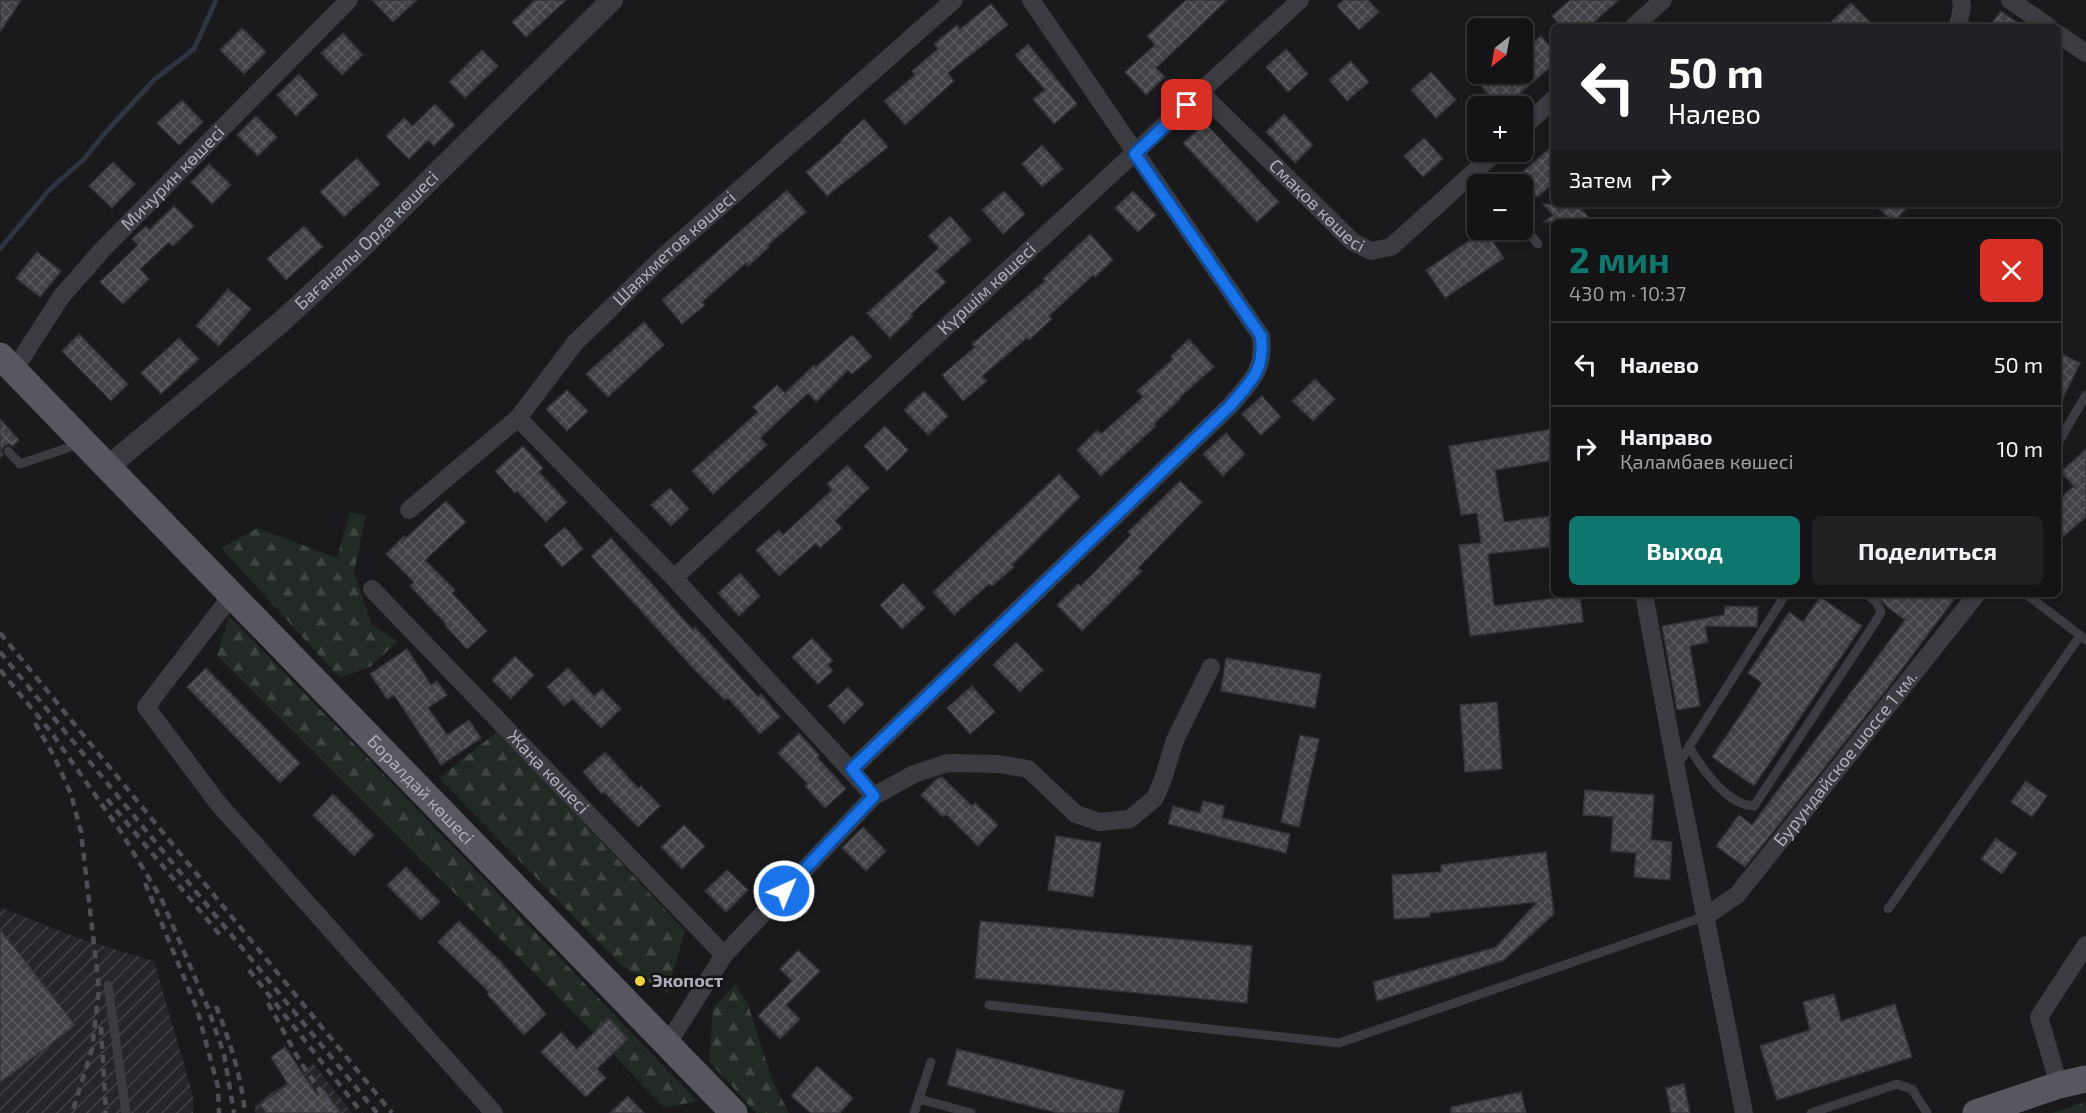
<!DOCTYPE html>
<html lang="ru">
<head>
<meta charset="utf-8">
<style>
  :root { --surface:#141315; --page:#212022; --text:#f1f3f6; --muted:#9d9ea0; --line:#333234; --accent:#0f766e }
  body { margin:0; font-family:"Exo 2",sans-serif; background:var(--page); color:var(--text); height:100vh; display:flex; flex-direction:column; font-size:22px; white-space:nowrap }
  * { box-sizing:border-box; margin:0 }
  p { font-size:20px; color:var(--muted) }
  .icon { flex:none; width:33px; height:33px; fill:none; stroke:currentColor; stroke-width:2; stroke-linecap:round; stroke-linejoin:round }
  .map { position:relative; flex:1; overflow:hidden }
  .sheet { position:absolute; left:1551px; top:219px; width:510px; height:378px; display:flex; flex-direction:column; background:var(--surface); border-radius:9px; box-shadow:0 3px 9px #0003,0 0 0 2px var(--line) }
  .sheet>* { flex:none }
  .banner { position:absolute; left:1551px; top:24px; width:510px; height:183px; border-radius:9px; box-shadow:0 3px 9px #0003,0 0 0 2px var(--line); background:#202124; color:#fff; overflow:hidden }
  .needle { width:39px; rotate:211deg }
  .fabs { position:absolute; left:1467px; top:18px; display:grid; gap:12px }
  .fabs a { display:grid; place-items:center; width:66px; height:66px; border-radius:9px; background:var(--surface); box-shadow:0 3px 9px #0003,0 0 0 2px var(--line); font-size:30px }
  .pin { position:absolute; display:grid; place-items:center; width:51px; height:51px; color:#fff; margin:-26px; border-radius:12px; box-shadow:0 3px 9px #0006 }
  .me { position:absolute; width:66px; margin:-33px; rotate:44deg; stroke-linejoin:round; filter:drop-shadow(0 0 4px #0008) }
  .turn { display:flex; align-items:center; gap:21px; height:126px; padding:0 18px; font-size:27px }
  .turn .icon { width:78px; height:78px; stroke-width:2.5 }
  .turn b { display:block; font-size:42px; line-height:51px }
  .then { display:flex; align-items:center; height:57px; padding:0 18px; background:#0003; gap:12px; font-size:22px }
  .round { display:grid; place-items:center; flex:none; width:63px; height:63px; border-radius:9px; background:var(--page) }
  .overview { display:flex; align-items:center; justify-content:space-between; height:102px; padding:0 18px }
  h1 { font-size:36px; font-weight:700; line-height:45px; color:var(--accent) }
  .cta { display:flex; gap:12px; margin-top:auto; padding:12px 18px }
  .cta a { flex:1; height:69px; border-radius:9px; background:var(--accent); color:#fff; font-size:24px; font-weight:700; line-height:69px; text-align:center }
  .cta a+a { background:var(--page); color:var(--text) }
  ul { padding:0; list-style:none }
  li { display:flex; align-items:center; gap:18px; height:84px; padding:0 18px; border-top:2px solid var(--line) }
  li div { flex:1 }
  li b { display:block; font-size:22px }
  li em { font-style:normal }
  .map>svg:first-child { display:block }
  .industrial { fill:url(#industrial-furrows) }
  .grass { fill:url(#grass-tufts) }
  .forest { fill:url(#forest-firs) }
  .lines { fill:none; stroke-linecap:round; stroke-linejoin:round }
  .stream { stroke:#2f3540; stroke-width:5 }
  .building { fill:url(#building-cross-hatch); stroke:#343338; stroke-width:1.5 }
  .service { stroke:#3b3b41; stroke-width:9 }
  .minor { stroke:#3b3b41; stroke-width:18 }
  .tertiary { stroke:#3b3b41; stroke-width:22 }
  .primary { stroke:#57575f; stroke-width:27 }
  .rail { stroke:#4e4e56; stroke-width:4.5; stroke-dasharray:8 6; stroke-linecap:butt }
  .route-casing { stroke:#114b97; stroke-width:15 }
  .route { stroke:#1a73e8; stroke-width:10 }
  .poi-dot { fill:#eed43f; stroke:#151417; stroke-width:2 }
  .labels { text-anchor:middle; stroke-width:5; stroke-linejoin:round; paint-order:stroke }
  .street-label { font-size:18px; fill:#acaebb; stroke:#151417 }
  .poi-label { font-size:18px; font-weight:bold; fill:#acaebb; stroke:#151417; text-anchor:start }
</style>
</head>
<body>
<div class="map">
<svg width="2086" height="1113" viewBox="0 0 2086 1113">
  <defs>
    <pattern id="industrial-furrows" width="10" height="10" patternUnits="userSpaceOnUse" patternTransform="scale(1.5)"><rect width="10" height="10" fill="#262529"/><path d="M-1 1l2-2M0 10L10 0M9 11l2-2" fill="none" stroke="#434246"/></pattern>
    <pattern id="grass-tufts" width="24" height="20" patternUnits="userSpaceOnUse" patternTransform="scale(1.5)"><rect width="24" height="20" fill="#212a24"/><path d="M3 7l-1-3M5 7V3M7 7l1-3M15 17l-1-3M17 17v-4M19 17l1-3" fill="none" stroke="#3f4642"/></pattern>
    <pattern id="forest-firs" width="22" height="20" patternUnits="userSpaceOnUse" patternTransform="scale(1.5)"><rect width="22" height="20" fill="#212a24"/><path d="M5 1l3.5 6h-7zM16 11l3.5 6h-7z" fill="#3f4642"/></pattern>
    <pattern id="building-cross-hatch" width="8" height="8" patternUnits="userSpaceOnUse" patternTransform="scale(1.5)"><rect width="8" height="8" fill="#414146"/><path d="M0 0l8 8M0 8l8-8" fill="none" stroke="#5a5a5f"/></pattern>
  </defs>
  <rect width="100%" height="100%" fill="#1a191c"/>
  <path class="industrial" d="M0,907L78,938L154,961L193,1095V1113H0Z
    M313,1063L352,1113H255V1105Z"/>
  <path class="grass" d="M2086,1102V1113H2052Z"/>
  <path class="forest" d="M350,512L366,516L354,572L372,625L398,641L371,666L340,678L221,548L258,528L337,558Z
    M229,616L397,788L697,1101L664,1108L584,1023L217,655Z
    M498,731L685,931L667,993L621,965L439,778Z
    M735,985L748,1004L772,1080L789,1113H756L709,1061L713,1008Z"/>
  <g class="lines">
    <path class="stream" d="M0,249L50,189L84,159L105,133L155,79L194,49L216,0"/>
  </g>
  <path class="building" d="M0,0H21L0,32Z
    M372,0H417L393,22Z
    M535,0H566L526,37L512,22Z
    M1186,0H1227L1156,68L1165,77L1146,95L1125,72L1155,45L1147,36Z
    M1344,0H1368L1379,12L1359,30L1337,6Z
    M1570,0H1619L1588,27H1562L1552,16Z
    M1851,3L1875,27H1826Z
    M991,4L1008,25L948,73L954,81L905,125L884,101L915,75L912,71L938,49L934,44L957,25L960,29Z
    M2001,11L2023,27H1989Z
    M242,28L266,52L244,74L220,50Z
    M343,33L363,55L342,75L321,53Z
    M1541,36L1554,51V64L1505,106H1498L1479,83L1490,74H1522V52Z
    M1028,44L1077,104L1054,124L1033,99L1045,90L1015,55Z
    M1286,49L1308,74L1288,92L1266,67Z
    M482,50L498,66L465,98L449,82Z
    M1351,61L1369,82L1347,101L1329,80Z
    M1431,72L1456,100L1436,118L1411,90Z
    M299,74L318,95L296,116L277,95Z
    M182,100L203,122L179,145L157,123Z
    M435,104L455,125L434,146L428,140L409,159L386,136L404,118L413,126Z
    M1284,114L1313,145L1295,163L1266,132Z
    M256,116L277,137L258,156L237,135Z
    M864,119L888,147L827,196L806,172L842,141L841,140Z
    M1205,123L1279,202L1257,222L1183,143Z
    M1424,138L1443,159L1423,177L1404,156Z
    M1042,145L1063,169L1042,187L1022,164Z
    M1554,145V183L1537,197L1519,175Z
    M357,158L380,184L344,217L320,192Z
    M113,162L135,184L112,208L89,186Z
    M209,164L231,185L212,204L191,182Z
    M787,190L806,212L768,245L769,247L748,266L746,263L702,302L705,305L682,324L662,300Z
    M1004,191L1025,214L1003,234L982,210Z
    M1133,191L1156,215L1138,232L1115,208Z
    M1543,204H1577L1593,222H1544L1553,215Z
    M1875,204H1911L1893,222Z
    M174,206L194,226L173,246L169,242L140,269L149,279L123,304L100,282L138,245L132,239L146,226L149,230Z
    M950,216L971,240L936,271L946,282L911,314L913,316L890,338L867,313L939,248L928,236Z
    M304,226L323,247L286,280L267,259Z
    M1485,230L1504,258L1445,298L1426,270Z
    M1090,234L1113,260L1095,277L1093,275L1049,316L1052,319L1029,340L1027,338L982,376L987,381L963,401L942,375L975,347L972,344L1045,281L1043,279Z
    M37,252L61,271L40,297L16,278Z
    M228,289L251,309L219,346L196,326Z
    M644,322L664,345L608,397L586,374Z
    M79,334L128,384L111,401L62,351Z
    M852,335L872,357L852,374L848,370L816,402L808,393L760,438L767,445L713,494L692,471L758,412L753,407L777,385L785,393L814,365L816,367Z
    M179,338L199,359L161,394L141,373Z
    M1189,339L1214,367L1179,398L1180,399L1154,424L1156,426L1101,476L1077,450L1097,430L1101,434L1143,397L1137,391L1173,359L1171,356Z
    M2058,352L2080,363L2058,408Z
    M1315,379L1335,399L1313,421L1292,401Z
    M567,390L588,411L567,431L546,409Z
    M924,391L948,416L928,435L904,410Z
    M1262,396L1281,417L1261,435L1242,414Z
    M0,419L19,440L13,446L9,444L4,446L1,450L3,455L0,458Z
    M885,426L908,450L887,471L864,446Z
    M1554,429V460L1495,470L1504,522L1554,516V546L1488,554L1494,606L1580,595L1583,622L1470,636L1459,545L1481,543L1477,513L1461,515L1449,446Z
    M1226,433L1245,454L1223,476L1203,454Z
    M523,446L543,468L539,472L567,502L546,522L517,491L515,493L495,471Z
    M2086,449V517L2058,541V500L2074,486L2061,472Z
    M847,465L869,488L835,521L842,528L820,548L816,543L779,576L756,550L779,530L783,535L832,490L827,484Z
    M1059,474L1080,497L1012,565L1014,567L992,586L989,584L954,615L933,592Z
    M1180,481L1202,502L1138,568L1142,571L1082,631L1057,605L1078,584L1081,586L1131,535L1128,532Z
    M670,488L689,509L671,526L651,505Z
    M446,501L466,522L425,560L455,590L452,593L487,631L467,649L445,625L446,624L410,586L414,582L386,554L404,536L406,538Z
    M565,527L583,549L562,567L544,545Z
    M611,538L693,630L695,627L758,697L761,694L780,717L760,734L728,698L725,700L693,668L591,556Z
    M740,573L760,596L739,616L718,593Z
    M903,583L925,608L902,629L880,605Z
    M1877,594H1958L1887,689L1745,867L1716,846L1739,815L1752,825L1905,620L1885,605Z
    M1820,597L1862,626L1754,786L1712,757L1762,683L1748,673L1789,612L1803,622Z
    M1725,606L1758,607L1757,627L1705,626L1708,642L1690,646L1700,706L1677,710L1662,626L1724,615Z
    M812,638L833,661L828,665L833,671L818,684L792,657Z
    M1016,642L1043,670L1020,692L993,665Z
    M407,649L431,685L437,681L447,695L428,708L447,735L469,720L481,738L441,765L394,695L387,699L370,674Z
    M515,656L534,675L511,699L492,680Z
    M1226,658L1321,674L1315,708L1221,691Z
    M206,668L300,763L280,783L187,687Z
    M568,668L594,696L602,689L621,709L601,728L573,699L564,706L547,687Z
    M972,686L995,712L970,734L947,708Z
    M848,687L864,704L844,724L828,706Z
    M1497,702L1502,769L1465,772L1460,705Z
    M799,733L819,755L817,757L846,789L825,808L805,786L808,784L778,753Z
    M1300,735L1319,739L1299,827L1281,822Z
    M605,752L638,788L641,786L660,806L638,827L604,792L602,794L583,772Z
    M942,777L972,806L975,803L998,825L978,846L946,814L943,817L921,795L938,778Z
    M2026,781L2047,796L2032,817L2011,802Z
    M1585,790L1654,795L1651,840L1672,842L1670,880L1634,877L1636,853L1611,851L1613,817L1583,815Z
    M333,794L374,835L354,856L313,815Z
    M1203,801L1225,806L1222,818L1290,834L1286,853L1168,824L1173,806L1200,813Z
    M684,825L705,846L682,869L661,847Z
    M863,827L886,851L866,871L842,848Z
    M1056,836L1101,843L1093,897L1048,890Z
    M1996,838L2017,853L2002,874L1981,859Z
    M1546,852L1554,914L1504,960L1377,1001L1373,982L1496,947L1537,902L1430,913V917L1394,919L1392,875L1441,872V865Z
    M406,867L440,902L421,920L387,885Z
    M727,870L748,890L726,912L705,891Z
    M459,921L500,961L546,1014L524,1035L487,994L489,992L438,942Z
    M980,921L1252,946L1247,1003L975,978Z
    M0,929L75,1025L0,1083Z
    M798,950L820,971L786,1005L800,1019L780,1039L758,1016L792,981L780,969Z
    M1834,994L1841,1021L1895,1004L1912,1057L1777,1100L1760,1046L1810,1030L1803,1002Z
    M609,1018L628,1039L597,1069L606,1078L586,1097L541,1052L561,1032L577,1049Z
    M285,1047L317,1095L324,1090L341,1113H266L260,1105L288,1084L271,1057Z
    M957,1049L1124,1091L1118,1113H1058L947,1085Z
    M817,1066L853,1098L840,1113H811L791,1096Z
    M1684,1084L1690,1113H1671L1666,1088Z
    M1521,1092L1526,1113H1451V1107Z
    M628,1096L644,1113H610Z"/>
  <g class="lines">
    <path class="service" d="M1478,168L1492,184
      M1522,224L1538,244
      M2058,443L2086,395
      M8,451L20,464L79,444
      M2026,594L2086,640
      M1689,746C1701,768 1727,805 1754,806L1876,621L1881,612L1877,603L1867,594
      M1677,766L1785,595L1789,594
      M1888,909L2080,636
      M108,985L126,1113
      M989,1005L1339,1043L1706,916
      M919,1099L971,1113
      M914,1113L931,1062
      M1811,1113L1897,1084L1912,1089L1927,1113"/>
    <g class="minor">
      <path d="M2010,0L2049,27"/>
      <path d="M1633,27L1663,0"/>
      <path d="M1958,27L1962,6L1961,0"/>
      <path d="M2058,34L2086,53"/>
      <path id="s1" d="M1201,93L1353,242L1371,251L1391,247L1496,152"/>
      <path d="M1522,128L1554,99"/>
      <path id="s2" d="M14,370L61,297L102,250L349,0"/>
      <path d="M518,418L674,578L874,796L724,955L668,1043"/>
      <path id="s3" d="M409,510L518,418L575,343L665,255L954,0"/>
      <path id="s4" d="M674,578L1300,0"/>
      <path id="s5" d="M372,589L724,955"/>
      <path d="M1644,594L1676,768L1744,1113"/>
      <path d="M232,595L146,707L217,802L494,1113"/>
      <path d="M852,769L1230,406C1251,381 1265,371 1261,336L1031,0"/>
      <path d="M874,796L914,774L948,763L999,764L1028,769L1076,814L1099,822L1130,819L1155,798L1162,782L1175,740L1211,667"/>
      <path id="s6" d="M1706,916L1737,895L1977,594"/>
      <path d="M2059,1085L2039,1017L2086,945"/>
    </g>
    <path class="tertiary" id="s7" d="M108,467L280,323L358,251L612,0"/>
    <g class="primary">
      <path id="s8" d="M0,356L734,1113"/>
      <path d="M1976,1113L2059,1085L2086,1079"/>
    </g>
    <path class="rail" d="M0,633L392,1113
      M0,652L377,1113
      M0,670L51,732L121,832L161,898L208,1008L224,1054L234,1113
      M35,723L55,758L71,794L81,832L99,988L92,1049L72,1113
      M107,799L220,935
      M145,883L197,1009L218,1087L219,1113
      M249,970L362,1113
      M268,1003L301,1063L336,1113
      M216,1006C230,1041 241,1076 245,1113
      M101,1027L106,1113"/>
  </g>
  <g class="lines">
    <g class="route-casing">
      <path id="route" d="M784,891L874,796L852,769L1230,406C1251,381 1265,371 1261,336L1135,154L1187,105"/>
    </g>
    <use href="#route" class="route"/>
  </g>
  <circle class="poi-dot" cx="640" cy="981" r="6"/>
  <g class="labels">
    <g class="street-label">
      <text dy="6" stroke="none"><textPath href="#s2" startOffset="250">Мичурин көшесі</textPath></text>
      <text dy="6" stroke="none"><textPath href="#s1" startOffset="162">Смақов көшесі</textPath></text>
      <text dy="6" stroke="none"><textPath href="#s7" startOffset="344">Бағаналы Орда көшесі</textPath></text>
      <text dy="6" stroke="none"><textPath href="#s3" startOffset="374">Шаяхметов көшесі</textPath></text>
      <text dy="6" stroke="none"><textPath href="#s4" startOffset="426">Күршім көшесі</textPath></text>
      <text dy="6" stroke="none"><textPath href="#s6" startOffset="212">Бурундайское шоссе 1 км.</textPath></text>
      <text dy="6" stroke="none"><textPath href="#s5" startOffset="254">Жаңа көшесі</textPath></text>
      <text dy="6" stroke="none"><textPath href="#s8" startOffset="604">Боралдай көшесі</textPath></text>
    </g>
    <g class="poi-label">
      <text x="652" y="987">Экопост</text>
    </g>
  </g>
</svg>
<div class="fabs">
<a><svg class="needle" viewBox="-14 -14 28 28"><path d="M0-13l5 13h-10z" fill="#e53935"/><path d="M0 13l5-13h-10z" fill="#9d9ea0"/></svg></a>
<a>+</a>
<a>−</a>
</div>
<div class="pin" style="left:1187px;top:105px;background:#d93025"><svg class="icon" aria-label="arrive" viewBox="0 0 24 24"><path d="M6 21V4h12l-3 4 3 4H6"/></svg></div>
<svg class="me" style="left:784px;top:891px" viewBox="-20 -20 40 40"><circle r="17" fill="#1a73e8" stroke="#fff" stroke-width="3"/><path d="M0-11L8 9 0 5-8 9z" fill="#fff"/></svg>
<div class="banner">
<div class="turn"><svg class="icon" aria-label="left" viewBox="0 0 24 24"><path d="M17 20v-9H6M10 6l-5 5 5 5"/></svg><div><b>50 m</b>Налево</div></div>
<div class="then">Затем<svg class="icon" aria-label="right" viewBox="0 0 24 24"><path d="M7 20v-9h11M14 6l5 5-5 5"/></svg></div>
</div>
<section class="sheet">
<div class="overview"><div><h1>2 мин</h1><p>430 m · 10:37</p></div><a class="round" style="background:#d93025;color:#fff"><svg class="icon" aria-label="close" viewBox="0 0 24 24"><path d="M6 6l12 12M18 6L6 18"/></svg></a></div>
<ul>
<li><svg class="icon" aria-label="left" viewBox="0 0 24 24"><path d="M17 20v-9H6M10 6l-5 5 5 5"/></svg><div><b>Налево</b></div><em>50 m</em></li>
<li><svg class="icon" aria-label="right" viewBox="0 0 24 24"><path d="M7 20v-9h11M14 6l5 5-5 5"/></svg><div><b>Направо</b><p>Қаламбаев көшесі</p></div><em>10 m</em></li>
</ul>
<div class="cta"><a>Выход</a><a>Поделиться</a></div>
</section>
</div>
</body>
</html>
